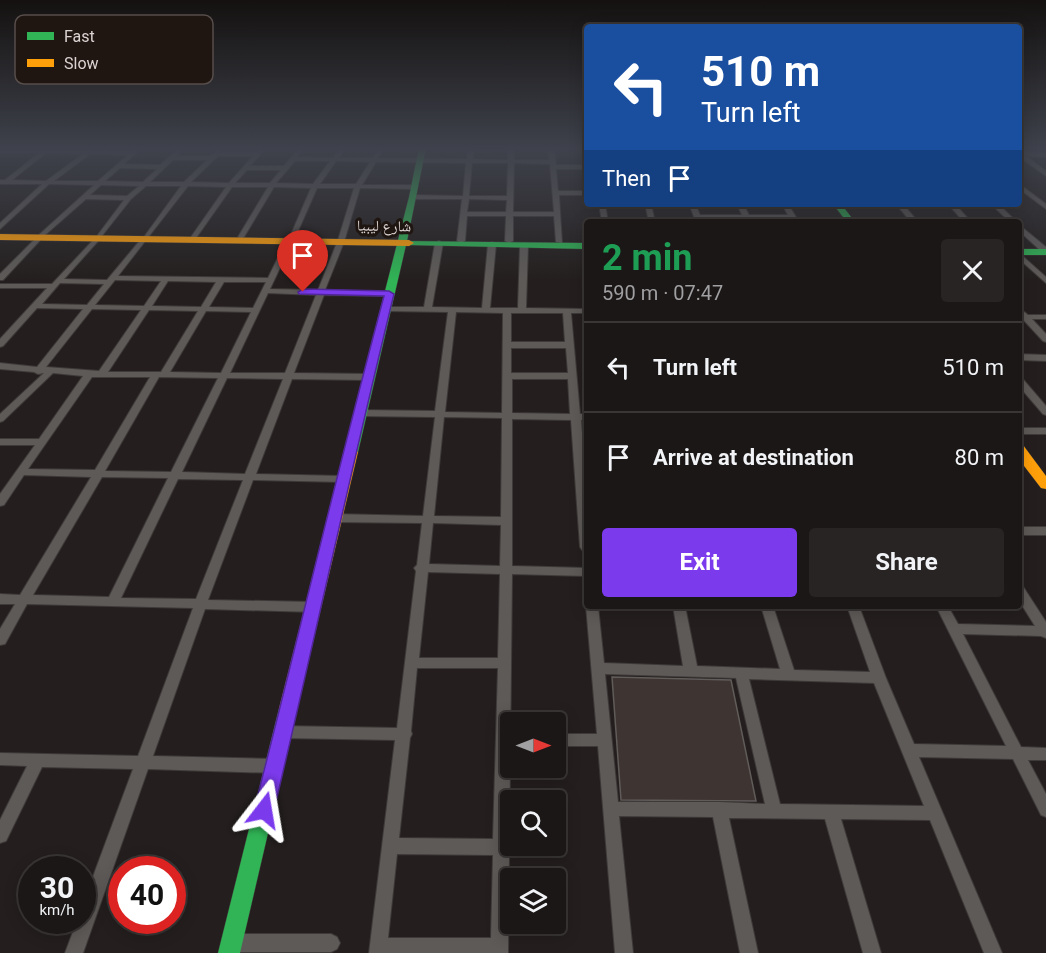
<!DOCTYPE html>
<html lang="en">
<head>
<meta charset="utf-8">
<style>
  :root { --surface:#1b1716; --page:#282423; --text:#f1f3f6; --muted:#a09fa1; --line:#393635; --accent:#7c3aed }
  body { margin:0; font-family:Roboto,"Noto Naskh Arabic",sans-serif; background:var(--page); color:var(--text); height:100vh; display:flex; flex-direction:column; font-size:22px; white-space:nowrap }
  * { box-sizing:border-box; margin:0 }
  p { font-size:20px; color:var(--muted) }
  .icon { flex:none; width:33px; height:33px; fill:none; stroke:currentColor; stroke-width:2; stroke-linecap:round; stroke-linejoin:round }
  .map { position:relative; flex:1; overflow:hidden }
  .side { position:absolute; left:584px; top:219px; width:438px; height:390px; display:flex; flex-direction:column; background:var(--surface); border-radius:6px; box-shadow:0 3px 15px #0003,0 0 0 2px var(--line) }
  .side>* { flex:none }
  .hud { position:absolute; left:584px; top:24px; width:438px; height:183px; border-radius:6px; box-shadow:0 3px 15px #0003,0 0 0 2px var(--line); background:#1a4fa0; color:#fff; overflow:hidden }
  .needle { width:39px; rotate:90deg }
  .tools { position:absolute; left:500px; top:712px; display:grid; gap:12px }
  .tools a { display:grid; place-items:center; width:66px; height:66px; border-radius:6px; background:var(--surface); box-shadow:0 3px 15px #0003,0 0 0 2px var(--line); font-size:30px }
  .speed { position:absolute; left:18px; top:856px; display:flex; gap:12px; font-size:30px; font-weight:700; text-align:center }
  .speed>* { display:grid; place-content:center; width:78px; height:78px; border-radius:50%; background:var(--surface); box-shadow:0 3px 15px #0003,0 0 0 2px var(--line); line-height:1 }
  .speed small { font-size:15px; font-weight:400 }
  .speed .limit { border:9px solid #d22; background:#fff; color:#111 }
  .pin { position:absolute; display:grid; place-items:center; width:51px; height:51px; color:#fff; margin:-62px -26px; border-radius:50% 50% 50% 0; rotate:-45deg; box-shadow:0 0 6px #0007 }
  .pin .icon { rotate:45deg }
  .me { position:absolute; width:66px; margin:-33px; rotate:14deg; stroke-linejoin:round; filter:drop-shadow(0 0 4px #0008) }
  .turn { display:flex; align-items:center; gap:21px; height:126px; padding:0 18px; font-size:27px }
  .turn .icon { width:78px; height:78px; stroke-width:2.5 }
  .turn b { display:block; font-size:42px; line-height:51px }
  .then { display:flex; align-items:center; height:57px; padding:0 18px; background:#0003; gap:12px; font-size:22px }
  .round { display:grid; place-items:center; flex:none; width:63px; height:63px; border-radius:6px; background:var(--page) }
  .headline { display:flex; align-items:center; justify-content:space-between; height:102px; padding:0 18px }
  h1 { font-size:36px; font-weight:700; line-height:45px; color:#1e9e55 }
  .cta { display:flex; gap:12px; margin-top:auto; padding:12px 18px }
  .cta a { flex:1; height:69px; border-radius:6px; background:var(--accent); color:#fff; font-size:24px; font-weight:700; line-height:69px; text-align:center }
  .cta a+a { background:var(--page); color:var(--text) }
  ul { padding:0; list-style:none }
  li { display:flex; align-items:center; gap:18px; height:90px; padding:0 18px; border-top:2px solid var(--line) }
  li div { flex:1 }
  li b { display:block; font-size:22px }
  li em { font-style:normal }
  .map>svg:first-child { display:block }
  .building { fill:#3e3432; stroke:#605c5a; stroke-width:1.5 }
  .lines { fill:none; stroke-linecap:round; stroke-linejoin:round }
  .street-casing { stroke:#3e3a39; stroke-width:2 }
  .fast-casing { stroke:#3e3a39; stroke-width:1 }
  .slow-casing { stroke:#3e3a39; stroke-width:1 }
  .street { fill:#5e5a58; fill-rule:evenodd }
  .fast { fill:#30b455; fill-rule:evenodd }
  .slow { fill:#ff9f0a; fill-rule:evenodd }
  .route { fill:#7c3aed; stroke:#51269a; stroke-width:1.5 }
  .labels { text-anchor:middle; stroke-width:6; stroke-linejoin:round; paint-order:stroke }
  .far-street-label { font-size:15px; fill:#dbd4d2; stroke:#1f1511 }
  .key { fill:#1f1511; stroke:#574e4b; stroke-width:1.5 }
  .key-label { font-size:16px; fill:#dbd4d2 }
</style>
</head>
<body>
<div class="map">
<svg width="1046" height="953" viewBox="0 0 1046 953">
  <rect width="100%" height="100%" fill="#241f1e"/>
  <path class="building" d="M612,677L731,680L756,801L621,800Z"/>
  <g class="lines">
    <g class="street-casing">
      <path id="street" d="M47,148L50,150L132,151L136,148H142L124,164L160,165L179,148H185L177,156H210L219,148H225L221,152H256L260,148H266L250,166H284L299,148H305L297,157L333,158L340,148H346L339,158H373L379,148H385L378,158L467,159L468,148H514V160H549L548,148H554L556,165H586V169H556L558,191H586V195H559L562,243L556,242L554,216H513V241L509,243L505,241L506,216H467L465,241L461,243L457,241L462,199H413L410,197L413,195L463,196L466,163L376,162L362,185H414L417,187L414,189L360,188L344,242L325,290L389,292L393,294L389,296L324,295L294,373L368,374L373,377L368,380L292,379L256,474L342,476L347,479L342,482L253,480L208,600L314,602L318,604L320,607L318,610L314,612L205,609L153,756L274,759L279,761L281,766L279,771L274,773L148,769L83,953H65L77,921H82V906L133,769L42,767L6,841L0,843V820L27,766L0,765V753L138,756L193,608L27,604L5,644L0,645V629L15,604H0V594L20,595L91,477L24,475L4,505L0,506V494L35,445H0V439H39L83,376L53,373L3,421L0,422V414L44,373L38,374L34,372L0,369V363L37,367L83,309L37,308L3,346L0,347V339L47,288H0V284H52L97,236L124,200L86,199L45,235L3,280H0V274L41,233L94,185L49,184L0,229V223L42,184H0V180H5L39,153H0V149L44,150ZM474,151H508V160L473,159ZM46,153L83,154L46,181L12,180ZM90,154L128,155L98,181H54ZM218,156H253L229,183L191,182ZM173,160H207L184,182H150ZM295,161H330L313,184L276,183ZM336,161L370,162L356,184H320ZM472,163H508L507,196H469ZM514,163L550,164L554,212H513ZM120,168L157,169L143,182L105,181ZM247,170H281L270,183H235ZM101,185L139,186L127,196L90,195ZM146,186H181L144,237L142,238L107,280L64,279L100,239L101,237L131,199ZM188,186L226,187L191,237L194,239L196,238L232,187H268L238,237L241,239L244,237L274,187L311,188L289,239L286,241L268,278L118,276ZM317,188H354L338,240L318,290L270,289L293,240L295,238ZM469,199L507,200L506,212H467ZM115,280L161,281L144,306L95,305ZM168,281L216,282L201,307L152,306ZM224,282H266L253,308L209,307ZM60,283L104,284L87,305L42,304ZM268,293L316,295L285,373H230ZM92,309L141,310L99,371L46,367ZM149,310L198,311L161,372H108ZM206,311L251,312L221,373L170,372ZM92,377H150L95,470L28,469ZM159,377L218,378L171,472L105,471ZM227,378L283,379L245,474L182,472ZM102,477L168,478L109,597L33,595ZM178,479L243,480L196,599L121,598Z
        M1018,151L1046,153V157L1026,156L1046,171V176L1018,156Z
        M1018,183L1046,204V209L1018,188Z
        M599,204H605L608,222H602Z
        M645,204H651L655,222H649Z
        M689,204H695L700,215H742L737,204H743L749,215H788L782,204H788L799,222H793L791,219H751L752,222H746L744,219H701L702,222H696Z
        M896,204H903L918,222H911Z
        M948,204H955L971,222H964Z
        M991,204H998L1017,222H1010Z
        M1018,224L1046,247V251H1041L1018,230Z
        M439,241L443,243L432,307L482,308L488,244L492,242L496,244L490,308H518L520,245L524,243L528,245L526,308L586,309V313H571L580,414H586V420H581L586,487V551L582,550L580,547L571,420L512,419V566L586,568V576L512,574L508,953H369L395,740L283,738L278,736L276,732L278,728L283,726L397,728L416,571L414,568L417,565L422,523L333,522L327,518L333,514L423,516L435,417L359,416L354,413L359,410L435,411L448,312L386,311L382,309L386,307H424L435,243ZM456,312L503,313L502,413L445,412ZM511,313H563L565,342H511ZM511,348H566L568,373H511ZM512,379H568L570,414L512,413ZM444,417L502,418L501,517L434,516ZM433,523L501,525L500,566L429,564ZM428,572L500,574L498,658H419ZM417,668H498L493,839L399,838L410,738L412,734L411,731ZM397,854L493,855L491,938H388Z
        M1018,252L1046,277V283L1018,258Z
        M1018,307L1028,315H1046V319H1032L1046,334V342L1043,341L1018,314Z
        M1018,354L1046,355V361L1018,360Z
        M1018,376L1021,377L1046,406V415L1043,414L1018,385Z
        M1018,428H1046V434H1018Z
        M1018,527H1046V535H1018Z
        M1018,584L1022,585L1046,622V638L1041,636L963,634L1021,747L1046,748V760H1028L1046,794V817L1041,815L1013,759L919,757L1002,953H984L930,820L841,819L881,953H863L825,819L729,818L758,953H740L713,817L619,816L633,953H615L598,746H555V734H597L586,606V605L598,606L604,663L683,666L673,606H685L697,666L780,669L761,606H773L794,670L870,672L847,606H859L886,678L914,744L1006,746L936,606H948L958,624L1035,626L1018,599ZM605,674L736,678L765,804L719,802H618ZM749,679L874,683L924,806L780,804Z
        M231,934H331L337,937L340,943L337,949L331,952H231L225,949L222,943L225,937Z"/>
    </g>
    <g class="fast-casing">
      <path id="fast" d="M419,148H426L407,241L586,243V249L406,245L358,452L351,456L344,452L409,197Z
        M833,204H841L855,222H847Z
        M1018,249H1046V255H1018Z
        M288,702L294,704L297,709L240,953H218L279,709L282,704Z"/>
    </g>
    <g class="slow-casing">
      <path id="slow" d="M0,234L409,240L414,243L409,246L0,240Z
        M1018,444L1023,445L1046,476V489L1041,488L1018,458Z
        M351,448L358,452L297,709L294,714L288,716L282,714L279,709L344,452Z"/>
    </g>
    <use href="#street" class="street"/>
    <use href="#fast" class="fast"/>
    <use href="#slow" class="slow"/>
  </g>
  <linearGradient id="sky" x2="0" y2="1"><stop stop-color="#141110"/><stop offset="0.53" stop-color="#3f424c"/><stop offset="1" stop-color="#3f424c" stop-opacity="0"/></linearGradient>
  <rect width="1046" height="281" fill="url(#sky)"/>
  <path class="route" d="M303,289L389,291L394,294C352,465 315,638 274,810L271,817L264,820L256,817L254,810C298,639 338,467 384,296L299,294L298,292Z"/>
  <g class="labels">
    <g class="far-street-label">
      <text transform="translate(384 226) rotate(1)" y="5">شارع ليبيا</text>
    </g>
  </g>
  <rect x="15" y="15" width="198" height="69" rx="9" class="key"/>
  <rect x="27" y="32" width="27" height="8" fill="#30b455"/>
  <rect x="27" y="59" width="27" height="8" fill="#ff9f0a"/>
  <g class="key-label">
    <text x="64" y="42">Fast</text>
    <text x="64" y="69">Slow</text>
  </g>
</svg>
<div class="tools">
<a><svg class="needle" viewBox="-14 -14 28 28"><path d="M0-13l5 13h-10z" fill="#e53935"/><path d="M0 13l5-13h-10z" fill="#a09fa1"/></svg></a>
<a><svg class="icon" aria-label="search" viewBox="0 0 24 24"><circle cx="10" cy="10" r="6"/><path d="M15 15l6 6"/></svg></a>
<a><svg class="icon" aria-label="layers" viewBox="0 0 24 24"><path d="M12 4l9 5-9 5-9-5zM3 14l9 5 9-5"/></svg></a>
</div>
<div class="speed"><div>30<small>km/h</small></div><div class="limit">40</div></div>
<div class="pin" style="left:303px;top:292px;background:#d93025"><svg class="icon" aria-label="arrive" viewBox="0 0 24 24"><path d="M6 21V4h12l-3 4 3 4H6"/></svg></div>
<svg class="me" style="left:264px;top:810px" viewBox="-20 -20 40 40"><path d="M0-17L14 15 0 8-14 15z" fill="#7c3aed" stroke="#fff" stroke-width="4"/></svg>
<div class="hud">
<div class="turn"><svg class="icon" aria-label="left" viewBox="0 0 24 24"><path d="M17 20v-9H6M10 6l-5 5 5 5"/></svg><div><b>510 m</b>Turn left</div></div>
<div class="then">Then<svg class="icon" aria-label="arrive" viewBox="0 0 24 24"><path d="M6 21V4h12l-3 4 3 4H6"/></svg></div>
</div>
<section class="side">
<div class="headline"><div><h1>2 min</h1><p>590 m · 07:47</p></div><a class="round"><svg class="icon" aria-label="close" viewBox="0 0 24 24"><path d="M6 6l12 12M18 6L6 18"/></svg></a></div>
<ul>
<li><svg class="icon" aria-label="left" viewBox="0 0 24 24"><path d="M17 20v-9H6M10 6l-5 5 5 5"/></svg><div><b>Turn left</b></div><em>510 m</em></li>
<li><svg class="icon" aria-label="arrive" viewBox="0 0 24 24"><path d="M6 21V4h12l-3 4 3 4H6"/></svg><div><b>Arrive at destination</b></div><em>80 m</em></li>
</ul>
<div class="cta"><a>Exit</a><a>Share</a></div>
</section>
</div>
</body>
</html>
